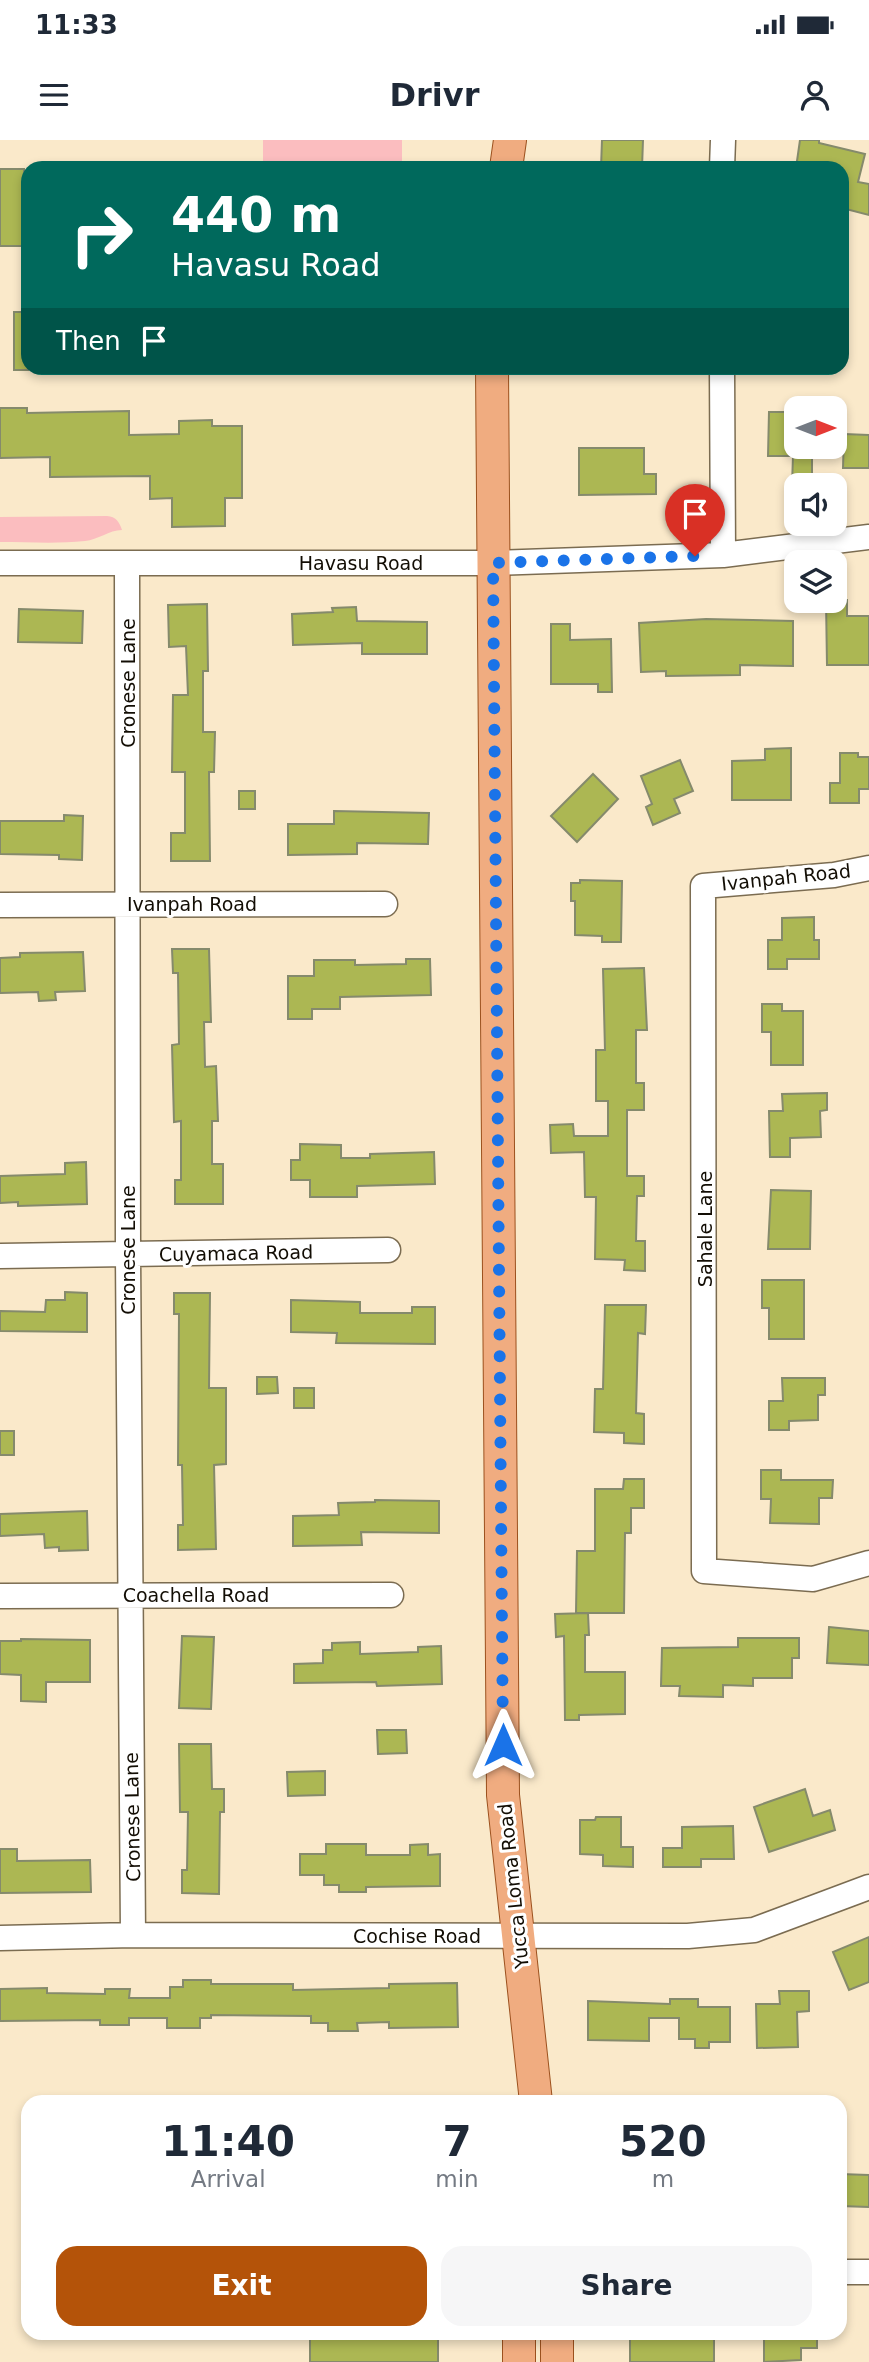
<!DOCTYPE html>
<html lang="en">
<head>
<meta charset="utf-8">
<style>
  :root { --surface:#fff; --page:#f6f6f7; --text:#1f2937; --muted:#747a83; --accent:#b45309 }
  body { margin:0; font-family:"DejaVu Sans",sans-serif; background:var(--page); color:var(--text); height:100vh; display:flex; flex-direction:column; font-size:26px; white-space:nowrap }
  * { box-sizing:border-box; margin:0 }
  p { font-size:23px; color:var(--muted) }
  .icon { flex:none; width:38px; height:38px; fill:none; stroke:currentColor; stroke-width:2; stroke-linecap:round; stroke-linejoin:round }
  .map { position:relative; flex:1; overflow:hidden }
  .side { position:absolute; left:21px; top:1955px; width:826px; height:245px; display:flex; flex-direction:column; background:var(--surface); border-radius:21px; box-shadow:0 4px 10px #0003 }
  .side>* { flex:none }
  .hud { position:absolute; left:21px; top:21px; width:828px; height:214px; border-radius:21px; box-shadow:0 4px 10px #0003; background:#00695c; color:#fff; overflow:hidden }
  .needle { width:46px; rotate:90deg }
  .fabs { position:absolute; left:784px; top:256px; display:grid; gap:14px }
  .fabs a { display:grid; place-items:center; width:63px; height:63px; border-radius:14px; background:var(--surface); box-shadow:0 4px 10px #0003; font-size:35px }
  .pin { position:absolute; display:grid; place-items:center; width:60px; height:60px; color:#fff; margin:-72px -30px; border-radius:50% 50% 50% 0; rotate:-45deg; box-shadow:0 0 7px #0007 }
  .pin .icon { rotate:45deg }
  .me { position:absolute; width:77px; margin:-38px; rotate:0deg; stroke-linejoin:round; filter:drop-shadow(0 0 5px #0008) }
  .turn { display:flex; align-items:center; gap:24px; height:147px; padding:0 35px; font-size:32px }
  .turn .icon { width:91px; height:91px; stroke-width:2.5 }
  .turn b { display:block; font-size:49px; line-height:60px }
  .then { display:flex; align-items:center; height:66px; padding:0 35px; background:#0003; gap:14px; font-size:26px }
  .eta { display:flex; justify-content:space-evenly; align-items:center; height:119px; text-align:center }
  .eta b { font-size:42px; font-weight:800; line-height:49px }
  .action { display:flex; gap:14px; margin-top:auto; padding:14px 35px }
  .action a { flex:1; height:80px; border-radius:21px; background:var(--accent); color:#fff; font-size:28px; font-weight:800; line-height:80px; text-align:center }
  .action a+a { background:var(--page); color:var(--text) }
  .status { display:flex; justify-content:space-between; align-items:center; height:49px; padding:0 35px; background:var(--surface); direction:ltr }
  .status svg { height:19px; fill:currentColor }
  header { display:flex; justify-content:space-between; align-items:center; height:91px; padding:0 35px; background:var(--surface); font-size:32px; font-weight:800 }
  .map>svg:first-child { display:block }
  .green { fill:#fbbdbf }
  .building { fill:#acb753; stroke:#858a6c; stroke-width:2 }
  .lines { fill:none; stroke-linecap:round; stroke-linejoin:round }
  .minor-casing { stroke:#7b6c51; stroke-width:27 }
  .major-casing { stroke:#9c511e; stroke-width:34 }
  .minor { stroke:#fff; stroke-width:24 }
  .major { stroke:#f0ac80; stroke-width:32 }
  .route { stroke:#1a73e8; stroke-width:12; stroke-dasharray:0 21.6 }
  .labels { text-anchor:middle; stroke-width:6; stroke-linejoin:round; paint-order:stroke }
  .street-label { font-size:19px; fill:#120d04; stroke:#fff }
</style>
</head>
<body>
<div class="status"><b>11:33</b><svg viewBox="0 0 49 12"><path d="M0 12V9h3v3zM5 12V6h3v6zM10 12V3h3v9zM15 12V0h3v12zM26 1h20v11H26zM47 4h2v5h-2z"/></svg></div>
<header><svg class="icon" aria-label="menu" viewBox="0 0 24 24"><path d="M4 6h16M4 12h16M4 18h16"/></svg>Drivr<svg class="icon" aria-label="person" viewBox="0 0 24 24"><circle cx="12" cy="8" r="4"/><path d="M4 21q1-7 8-7t8 7"/></svg></header>
<div class="map">
<svg width="869" height="2222" viewBox="0 0 869 2222">
  <rect width="100%" height="100%" fill="#fae9ca"/>
  <path class="green" d="M263,0H402V28H263Z
    M107,376C116,377 119,381 122,390C109,390 98,400 85,401C57,404 28,402 0,402V377Z"/>
  <path class="building" d="M602,0H643L642,28H601Z
    M800,0H819V3L865,14L858,42L869,44V75L842,68V28H796Z
    M0,29H24V106H0Z
    M14,172H28V230H14Z
    M0,268H27V273L129,271V295L179,294V281L212,280V286H242V358H225V386L172,387V358L150,359V336L50,337V317L0,318Z
    M769,272H796V306H812V345H792L793,316H768Z
    M844,294L869,295V328H843Z
    M579,308H644V334H656V354L579,355Z
    M826,460H847V476H869V525H827Z
    M207,464L208,531H203V592H215L214,632H209L210,721H171V693H185V632H172L173,555H188L186,506L169,507L168,465Z
    M356,467L357,481L427,482V514H362V503L293,505L292,474L333,472L332,468Z
    M19,469L83,471L82,503L18,502Z
    M706,479L793,481V526L740,525V535L666,536V531L641,532L639,483Z
    M551,484H570V500L611,499L612,552H598V544H551Z
    M791,608V660H732V621L765,620V609Z
    M840,613H858V617H869V649H859V663H830V643H840Z
    M680,620L693,651L674,659L680,673L653,685L646,667L652,664L641,636Z
    M593,634L618,659L577,702L551,676Z
    M239,651H255V669H239Z
    M334,671L429,673L428,704L357,703V714L288,715V684H334Z
    M64,675L83,676L82,720L59,719V715L0,714V681H64Z
    M580,740L622,741L621,802H602V796L575,795V761H571V743H580Z
    M814,777V800H819V819H787V829H768V800H782V778Z
    M172,809H209L211,882H204L205,927L216,926L218,981H212V1024H223V1064H175V1040H181V981L174,982L172,905L179,904L178,833H173Z
    M83,812L85,851L55,852L56,860L39,861L38,852L0,853V818L20,817V813Z
    M406,819H430L431,855L340,857V869H312V879H288V836H314V820H355V825L406,824Z
    M644,828L647,890H636V943H644V970H627V1036H644V1056H637L636,1101H645V1131L624,1130L625,1120L595,1119L596,1057H585L584,1012L551,1013L550,985L573,984L574,996H608V961H596V910H605L603,829Z
    M762,864H782V871H803V925H771V892H762Z
    M827,953V970L820,971L821,997L790,998V1017H770L769,971H783L782,954Z
    M300,1004L341,1005V1018H370V1014L434,1012L435,1044L357,1046V1057H310V1040H291V1020H300Z
    M86,1022L87,1064L18,1066V1062L0,1063V1036L65,1034V1023Z
    M771,1050L811,1051L810,1109H768Z
    M762,1140H804V1199H769V1168H762Z
    M65,1152L87,1153V1192L0,1191V1171L45,1172L46,1160H65Z
    M174,1153H210L209,1248H226V1324L214,1325L216,1409L178,1410V1385H183L182,1325H178L179,1174H174Z
    M291,1160L360,1162V1173H412V1167H435V1204L336,1203L337,1193L291,1192Z
    M605,1165H646L645,1194L638,1193L636,1273L644,1274V1304L624,1303V1293L594,1292L595,1249H603Z
    M257,1237H277L278,1253L257,1254Z
    M782,1238H825V1255H818V1280L789,1281V1290H769V1261H783Z
    M294,1248H314V1268H294Z
    M0,1291H14V1315H0Z
    M761,1330H781V1340H833L832,1358H819V1384L770,1383L771,1359H761Z
    M624,1339H644V1368H631V1393H625L624,1473H576L577,1411H595V1349H623Z
    M375,1360L439,1361V1393L361,1392L362,1405L293,1406V1376L339,1375L338,1363L375,1362Z
    M87,1371L88,1410L59,1411V1407L45,1408L44,1394L0,1396V1374Z
    M588,1473L589,1495H585V1532H625V1574L579,1575V1580H565L564,1496L556,1497L555,1474Z
    M829,1487L869,1491V1525L827,1523Z
    M182,1496L214,1497L211,1569L179,1568Z
    M738,1498H799V1518H792V1538H753V1546L723,1545V1557L679,1556L680,1546H661L662,1508L738,1507Z
    M21,1499L90,1500V1542H46V1562L21,1561V1535L0,1534V1501H21Z
    M360,1502V1514L418,1512V1507L441,1506L442,1544L377,1546L376,1542L294,1543V1524L323,1523V1510H332V1503Z
    M377,1590H406L407,1613L378,1614Z
    M179,1604H211L212,1649H224V1672H220L219,1754L182,1753V1730H187L188,1672H180Z
    M325,1631V1655L288,1656L287,1632Z
    M805,1649L813,1676L830,1670L835,1690L769,1712L754,1667Z
    M596,1677H621V1707H633V1727L603,1726V1715L580,1714V1680H595Z
    M733,1686L734,1719H701V1727H663V1708H682V1687Z
    M326,1704H366V1715H410V1705L428,1704V1715L440,1714V1746L366,1747V1752H339V1745H324V1735H300V1714H326Z
    M0,1709H17V1721L90,1720L91,1752L0,1753Z
    M869,1797V1842L849,1850L833,1812Z
    M183,1840H211V1844H293V1850L389,1848V1844L457,1843L458,1887L389,1888V1882L357,1883L358,1891H328V1883H311V1876L211,1875V1878H200V1888H167V1878H129V1885H100V1880L0,1881V1849L47,1848V1853L105,1854V1849H130L129,1858H170V1847H183Z
    M779,1851H809V1871L797,1872L798,1907L757,1908L756,1864H780Z
    M670,1859H698V1867H730V1902H709V1908H695V1899H679V1878H649V1901L588,1900V1861L670,1864Z
    M840,2034L869,2035V2067L840,2066Z
    M310,2193H438V2222H310Z
    M630,2193H714V2222H630Z
    M764,2193H817V2208H801V2220L764,2222Z"/>
  <g class="lines">
    <g class="minor-casing">
      <path id="minor" d="M722,28L723,0
        M722,228L723,415
        M0,423H493L723,415L869,397
        M127,424L128,1115L133,1795
        M869,728L834,735L703,746L704,1431L813,1439L869,1423
        M0,765L385,764
        M0,1116L388,1110
        M0,1456L391,1455
        M0,1798L133,1795L688,1796L754,1790L869,1747
        M840,2132H869"/>
    </g>
    <g class="major-casing">
      <path id="major" d="M506,28L510,0
        M492,228L503,1655L536,1962
        M519,2222V2193
        M557,2222V2193"/>
    </g>
    <use href="#minor" class="minor"/>
    <use href="#major" class="major"/>
  </g>
  <g class="lines">
    <path class="route" d="M503,1605L493,423L695,416"/>
  </g>
  <g class="labels">
    <g class="street-label">
      <text x="361" y="430">Havasu Road</text>
      <text transform="translate(128 543) rotate(-90)" y="7">Cronese Lane</text>
      <text transform="translate(786 737) rotate(-6)" y="7">Ivanpah Road</text>
      <text x="192" y="771">Ivanpah Road</text>
      <text transform="translate(705 1089) rotate(-90)" y="7">Sahale Lane</text>
      <text transform="translate(128 1110) rotate(-90)" y="7">Cronese Lane</text>
      <text transform="translate(236 1113) rotate(-1)" y="7">Cuyamaca Road</text>
      <text x="196" y="1462">Coachella Road</text>
      <text transform="translate(132 1677) rotate(-91)" y="7">Cronese Lane</text>
      <text transform="translate(513 1746) rotate(-96)" y="7">Yucca Loma Road</text>
      <text x="417" y="1803">Cochise Road</text>
    </g>
  </g>
</svg>
<div class="fabs">
<a><svg class="needle" viewBox="-14 -14 28 28"><path d="M0-13l5 13h-10z" fill="#e53935"/><path d="M0 13l5-13h-10z" fill="#747a83"/></svg></a>
<a><svg class="icon" aria-label="sound" viewBox="0 0 24 24"><path d="M4 9h4l5-4v14l-5-4H4zM17 9q2 3 0 6"/></svg></a>
<a><svg class="icon" aria-label="layers" viewBox="0 0 24 24"><path d="M12 4l9 5-9 5-9-5zM3 14l9 5 9-5"/></svg></a>
</div>
<div class="pin" style="left:695px;top:416px;background:#d93025"><svg class="icon" aria-label="arrive" viewBox="0 0 24 24"><path d="M6 21V4h12l-3 4 3 4H6"/></svg></div>
<svg class="me" style="left:503px;top:1605px" viewBox="-20 -20 40 40"><path d="M0-17L14 15 0 8-14 15z" fill="#1a73e8" stroke="#fff" stroke-width="4"/></svg>
<div class="hud">
<div class="turn"><svg class="icon" aria-label="right" viewBox="0 0 24 24"><path d="M7 20v-9h11M14 6l5 5-5 5"/></svg><div><b>440 m</b>Havasu Road</div></div>
<div class="then">Then<svg class="icon" aria-label="arrive" viewBox="0 0 24 24"><path d="M6 21V4h12l-3 4 3 4H6"/></svg></div>
</div>
<section class="side">
<div class="eta">
<div><b>11:40</b><p>Arrival</p></div>
<div><b>7</b><p>min</p></div>
<div><b>520</b><p>m</p></div>
</div>
<div class="action"><a>Exit</a><a>Share</a></div>
</section>
</div>
</body>
</html>
